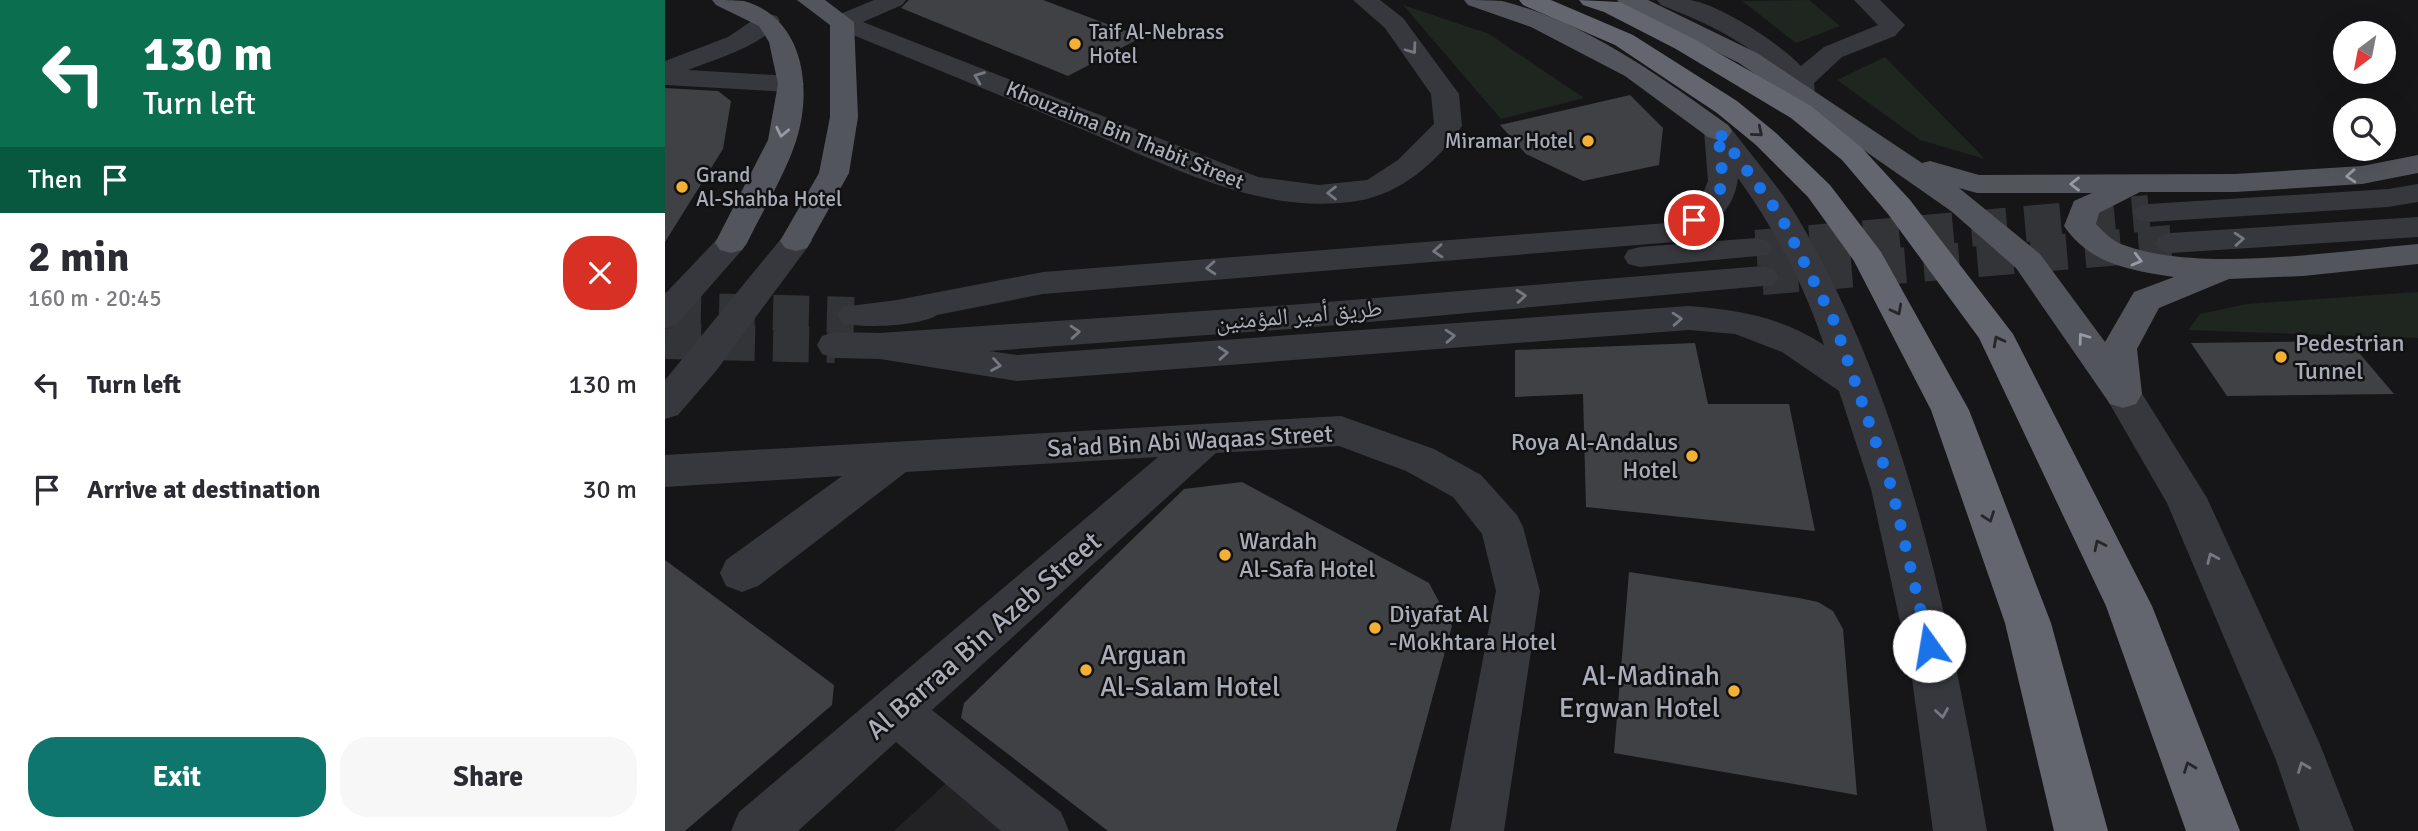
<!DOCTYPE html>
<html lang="en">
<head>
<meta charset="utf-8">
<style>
  :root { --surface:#fff; --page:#f7f7f7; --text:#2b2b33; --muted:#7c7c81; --accent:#0f766e }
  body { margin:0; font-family:Signika,"Noto Naskh Arabic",sans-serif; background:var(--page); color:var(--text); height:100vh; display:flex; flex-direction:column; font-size:26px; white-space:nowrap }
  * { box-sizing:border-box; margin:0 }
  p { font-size:23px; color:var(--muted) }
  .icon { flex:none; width:38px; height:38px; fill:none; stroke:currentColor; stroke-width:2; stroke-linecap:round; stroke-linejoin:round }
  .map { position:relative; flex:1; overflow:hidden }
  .side { display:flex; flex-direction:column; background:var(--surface); width:665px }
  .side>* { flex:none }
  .hud { background:#0b6e4f; color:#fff; overflow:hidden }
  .needle { width:46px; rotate:212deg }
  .buttons { position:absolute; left:1668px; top:21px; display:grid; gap:14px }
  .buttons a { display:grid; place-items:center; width:63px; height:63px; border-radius:50%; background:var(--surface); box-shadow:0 7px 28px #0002; font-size:35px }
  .pin { position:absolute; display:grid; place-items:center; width:60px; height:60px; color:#fff; margin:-30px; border:4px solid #fff; border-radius:50%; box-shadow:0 2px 7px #0007 }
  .me { position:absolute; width:77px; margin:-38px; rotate:347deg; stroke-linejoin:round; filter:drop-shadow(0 0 5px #0008) }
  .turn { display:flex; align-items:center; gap:24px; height:147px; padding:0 28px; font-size:32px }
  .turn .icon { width:91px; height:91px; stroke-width:2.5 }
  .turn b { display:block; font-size:49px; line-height:60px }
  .then { display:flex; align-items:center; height:66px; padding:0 28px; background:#0003; gap:14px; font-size:26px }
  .round { display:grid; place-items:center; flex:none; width:74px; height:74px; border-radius:28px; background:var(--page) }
  .head { display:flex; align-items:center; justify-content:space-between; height:119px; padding:0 28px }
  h1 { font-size:42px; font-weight:700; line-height:52px }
  .button { display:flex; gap:14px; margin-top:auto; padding:14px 28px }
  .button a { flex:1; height:80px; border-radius:28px; background:var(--accent); color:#fff; font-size:28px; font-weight:700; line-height:80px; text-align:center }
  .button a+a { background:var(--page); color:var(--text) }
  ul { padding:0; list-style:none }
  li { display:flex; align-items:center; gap:21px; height:105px; padding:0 28px }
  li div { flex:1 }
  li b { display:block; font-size:26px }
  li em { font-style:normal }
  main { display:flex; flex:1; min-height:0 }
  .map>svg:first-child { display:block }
  .built { fill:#222225 }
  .green { fill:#1e261f }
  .building { fill:#404145 }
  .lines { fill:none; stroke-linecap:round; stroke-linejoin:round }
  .minor-tunnel { stroke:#333438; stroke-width:36; stroke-dasharray:36 18; stroke-linecap:butt }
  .minor { fill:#37383d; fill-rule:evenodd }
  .major { fill:#53555c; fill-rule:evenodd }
  .highway { fill:#63666e; fill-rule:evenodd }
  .oneway { stroke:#757881 }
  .oneway2 { stroke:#979ba6 }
  .oneway3 { stroke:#26262a }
  .route { stroke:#1a73e8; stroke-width:12; stroke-dasharray:0 21.6 }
  .poi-dot { fill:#f2b134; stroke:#111113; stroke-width:2.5 }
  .labels { text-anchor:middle; stroke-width:5; stroke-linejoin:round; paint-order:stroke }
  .far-poi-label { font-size:21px; fill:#a8adb8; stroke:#111113; text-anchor:start }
  .far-street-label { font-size:21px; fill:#a8adb8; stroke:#111113 }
  .street-label { font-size:24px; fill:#a8adb8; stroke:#111113 }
  .poi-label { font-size:24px; fill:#a8adb8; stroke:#111113; text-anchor:start }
  .near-street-label { font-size:28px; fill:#a8adb8; stroke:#111113 }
  .near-poi-label { font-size:28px; fill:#a8adb8; stroke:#111113; text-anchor:start }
</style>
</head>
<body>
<main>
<section class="side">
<div class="hud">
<div class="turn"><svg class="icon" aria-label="left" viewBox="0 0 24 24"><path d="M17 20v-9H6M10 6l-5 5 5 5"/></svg><div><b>130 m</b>Turn left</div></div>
<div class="then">Then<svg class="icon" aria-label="arrive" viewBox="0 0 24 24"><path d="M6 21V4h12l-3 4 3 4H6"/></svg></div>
</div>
<div class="head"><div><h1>2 min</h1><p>160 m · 20:45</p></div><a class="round" style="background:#d93025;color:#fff"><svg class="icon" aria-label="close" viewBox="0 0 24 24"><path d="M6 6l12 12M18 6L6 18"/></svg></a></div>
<ul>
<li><svg class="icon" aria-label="left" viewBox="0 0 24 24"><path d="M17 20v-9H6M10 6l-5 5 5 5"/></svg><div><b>Turn left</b></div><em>130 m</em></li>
<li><svg class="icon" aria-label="arrive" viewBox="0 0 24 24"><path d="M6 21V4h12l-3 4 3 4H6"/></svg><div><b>Arrive at destination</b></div><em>30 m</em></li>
</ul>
<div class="button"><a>Exit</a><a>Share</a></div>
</section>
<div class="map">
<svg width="1753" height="831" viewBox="0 0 1753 831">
  <rect width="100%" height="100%" fill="#161618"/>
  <path class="built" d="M290,775L357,831H229Z"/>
  <path class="green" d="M1144,0L1175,26L1131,43L1077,1Z
    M738,5L824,34L919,98L836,119Z
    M1220,57L1320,159L1255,140L1172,80Z
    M1753,292V338L1523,330L1535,314L1582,304Z"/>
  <path class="building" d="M244,0H378L477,37L403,76L236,8Z
    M0,88L53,91L66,101L58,149L0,242Z
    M965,95L998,128L994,165L918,181L861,154L835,125Z
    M1684,341L1729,394L1562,396L1526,343Z
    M1030,343L1043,404H1124L1150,531L921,507L918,394L850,397V350Z
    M577,482L764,583L787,626L731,831H443L296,718L299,703L519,489Z
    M0,560L169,685L167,705L20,831H0Z
    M964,572L1134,598L1153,602L1168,611L1178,629L1192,795L949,753Z"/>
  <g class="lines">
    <path class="minor-tunnel" d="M1091,248L1484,213
      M1097,277L1506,243
      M0,310L189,315
      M0,341L170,345"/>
    <path class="minor" d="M209,0H241L237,5L198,22L593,177L654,185L702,180L733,160L769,124L766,94L720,28L688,0H715L738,18L794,94L797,126C772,162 736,194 692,201C592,217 494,160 404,124C325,91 247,59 168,27L165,22L168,17Z
      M992,0C1003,0 1014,0 1025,0C1056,5 1114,43 1136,66L1159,47L1213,25L1189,0H1215L1240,25L1230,36L1177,57L1149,83L1150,94L1146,100L1136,102L1126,100L1122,94V82C1088,44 1042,23 996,5Z
      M103,14L112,16L115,21C98,46 51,59 23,70L126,76L135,78L139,84L135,90L126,92L0,85V61L63,37L94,16Z
      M1053,122L1064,126C1086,155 1112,184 1131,215C1241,400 1285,622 1322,831H1268L1246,672L1206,489L1174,391L1117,352L1070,334L1024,330L352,381L215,359L170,358L157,354L152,345L157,336L170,332L215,333L638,304L1097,266L1109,269L1114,277L1109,285L638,328L324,351L352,355L1024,306C1073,310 1117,317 1159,345C1140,286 1109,228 1073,178C1069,213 1042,233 1009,242L378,294L272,315C256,326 195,329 177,323L172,315L177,307L232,300L378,272L1002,223L1034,204L1043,181L1039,131L1043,125Z
      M1753,184V202L1723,207L1484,222L1473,220L1468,213L1473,206L1484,204L1723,189Z
      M1753,217V237L1506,253L1495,250L1490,243L1495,236L1506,233Z
      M131,231L142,234L147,241L142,248L51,371L13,415L0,419V380L120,234Z
      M66,233L77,236L82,243L77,250L12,324L0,328V294L55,236Z
      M1091,238L1103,241L1107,248L1103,255L975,267L963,264L959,257L963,250L975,247Z
      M1458,380L1471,384L1542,498L1654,742L1689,831H1635L1611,760L1502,503L1439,394L1445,384Z
      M676,416L769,449L816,475L852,515L858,527L875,591L839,831H785L831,591L817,534L788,497L741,471L674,446L551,453L267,710L396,812L404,831H336L231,742L133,831H66L74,812L493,457L241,472L93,586L77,592L61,586L55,573L61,560L177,476L0,487V455Z"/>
    <path class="major" d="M47,0C57,0 70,0 79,1C139,18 148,89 131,141C121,173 97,212 82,243L77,250L66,253L55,250L50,243L103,140L113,84L104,42L94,26L51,5Z
      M132,0H160L189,22L193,117L184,173L142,248L131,251L120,248L115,241L154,173L165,117V25Z
      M799,0C811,0 825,0 837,1C921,22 994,76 1063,125L1067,131L1063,137L1053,140L1043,137L960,76L866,27L803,5Z
      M952,0H983L1092,53L1257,163L1265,161L1314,175L1570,174L1697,166L1753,155V173L1697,184L1570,192H1475L1434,213L1431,224C1439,232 1446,240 1456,244C1532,274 1671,251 1753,244V264L1638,276L1564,279L1494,308L1472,349L1477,394L1471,404L1458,408L1445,404L1351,268L1286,211L1074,63L956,5ZM1294,188L1312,193H1427L1409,201L1399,226C1426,265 1465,270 1509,277L1469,292L1440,342L1375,254Z"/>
    <path class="highway" d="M854,0H886L968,35L1072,101L1111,133L1165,185L1216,252L1304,410L1386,623L1443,831H1389L1340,623L1266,410L1189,261L1143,197L1091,145L1052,113L950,45L858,5Z
      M914,0L955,2L1029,39L1146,106L1197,148L1245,200L1348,334L1487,606L1575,831H1521L1441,606L1314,338L1223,214L1177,160L1126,118L1011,49L939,12L918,5Z"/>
  </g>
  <defs><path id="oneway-chevron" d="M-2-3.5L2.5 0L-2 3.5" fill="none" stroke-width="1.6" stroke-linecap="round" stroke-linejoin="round" transform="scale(1.75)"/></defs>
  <g class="oneway">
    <use href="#oneway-chevron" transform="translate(747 49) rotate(54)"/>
    <use href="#oneway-chevron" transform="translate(314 77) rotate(-158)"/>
    <use href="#oneway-chevron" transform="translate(667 193) rotate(180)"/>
    <use href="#oneway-chevron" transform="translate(1574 239) rotate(-4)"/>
    <use href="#oneway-chevron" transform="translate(773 251) rotate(176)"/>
    <use href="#oneway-chevron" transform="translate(546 268) rotate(176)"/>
    <use href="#oneway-chevron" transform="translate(856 296) rotate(-5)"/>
    <use href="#oneway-chevron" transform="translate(1012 319) rotate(-4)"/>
    <use href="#oneway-chevron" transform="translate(410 332) rotate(-4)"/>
    <use href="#oneway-chevron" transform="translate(785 336) rotate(-4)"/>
    <use href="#oneway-chevron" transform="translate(558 353) rotate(-4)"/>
    <use href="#oneway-chevron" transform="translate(331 365) rotate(9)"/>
    <use href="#oneway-chevron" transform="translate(1547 558) rotate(-114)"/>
    <use href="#oneway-chevron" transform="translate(1277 713) rotate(81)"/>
    <use href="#oneway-chevron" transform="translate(1638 767) rotate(-111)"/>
  </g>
  <g class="oneway2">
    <use href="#oneway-chevron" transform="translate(117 132) rotate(102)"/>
    <use href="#oneway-chevron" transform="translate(1686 176) rotate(176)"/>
    <use href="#oneway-chevron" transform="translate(1410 184) rotate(180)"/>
    <use href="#oneway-chevron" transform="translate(1472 260) rotate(15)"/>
    <use href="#oneway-chevron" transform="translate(1418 338) rotate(-126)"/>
  </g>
  <g class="oneway3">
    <use href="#oneway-chevron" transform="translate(1093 132) rotate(40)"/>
    <use href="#oneway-chevron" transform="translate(1232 310) rotate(62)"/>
    <use href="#oneway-chevron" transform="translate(1333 341) rotate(-118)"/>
    <use href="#oneway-chevron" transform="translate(1324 517) rotate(70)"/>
    <use href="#oneway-chevron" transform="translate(1434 545) rotate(-116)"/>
    <use href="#oneway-chevron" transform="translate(1524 767) rotate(-111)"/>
  </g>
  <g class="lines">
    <path class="route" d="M1029,220L1048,209L1058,181L1053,131L1115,215L1169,321L1227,489L1264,646"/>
  </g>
  <g class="poi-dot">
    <circle cx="410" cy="44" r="7"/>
    <circle cx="923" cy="141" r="7"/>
    <circle cx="17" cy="187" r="7"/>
    <circle cx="1616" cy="357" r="7"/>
    <circle cx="1027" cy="456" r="7"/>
    <circle cx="560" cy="555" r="7"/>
    <circle cx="710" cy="628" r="7"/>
    <circle cx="421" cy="670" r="7"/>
    <circle cx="1069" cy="691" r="7"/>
  </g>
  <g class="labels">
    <g class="far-poi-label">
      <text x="424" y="39">Taif Al-Nebrass<tspan x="424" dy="24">Hotel</tspan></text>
      <text x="909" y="148" text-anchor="end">Miramar Hotel</text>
      <text x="31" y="182">Grand<tspan x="31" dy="24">Al-Shahba Hotel</tspan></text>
    </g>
    <g class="far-street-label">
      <text transform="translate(460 135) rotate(22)" y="7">Khouzaima Bin Thabit Street</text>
    </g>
    <g class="street-label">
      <text transform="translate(634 315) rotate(-5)" y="8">طريق أمير المؤمنين</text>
      <text transform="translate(525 441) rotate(-3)" y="8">Sa'ad Bin Abi Waqaas Street</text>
    </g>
    <g class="poi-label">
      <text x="1630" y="351">Pedestrian<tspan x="1630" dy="28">Tunnel</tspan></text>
      <text x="1013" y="450" text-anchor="end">Roya Al-Andalus<tspan x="1013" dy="28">Hotel</tspan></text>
      <text x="574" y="549">Wardah<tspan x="574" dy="28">Al-Safa Hotel</tspan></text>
      <text x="724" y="622">Diyafat Al<tspan x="724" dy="28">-Mokhtara Hotel</tspan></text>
    </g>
    <g class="near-street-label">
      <text transform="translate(318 635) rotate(-41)" y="10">Al Barraa Bin Azeb Street</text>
    </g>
    <g class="near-poi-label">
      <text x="435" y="664">Arguan<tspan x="435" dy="32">Al-Salam Hotel</tspan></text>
      <text x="1055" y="685" text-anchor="end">Al-Madinah<tspan x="1055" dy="32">Ergwan Hotel</tspan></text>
    </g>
  </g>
</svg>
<div class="buttons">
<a><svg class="needle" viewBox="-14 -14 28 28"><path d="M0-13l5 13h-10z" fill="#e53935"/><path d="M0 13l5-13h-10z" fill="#7c7c81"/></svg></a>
<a><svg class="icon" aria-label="search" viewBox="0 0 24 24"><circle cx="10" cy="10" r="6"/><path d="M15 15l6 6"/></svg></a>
</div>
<div class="pin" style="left:1029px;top:220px;background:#d93025"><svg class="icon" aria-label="arrive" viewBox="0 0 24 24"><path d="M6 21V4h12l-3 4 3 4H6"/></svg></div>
<svg class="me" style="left:1264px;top:646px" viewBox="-20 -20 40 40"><circle r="19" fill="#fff"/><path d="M0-13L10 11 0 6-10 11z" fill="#1a73e8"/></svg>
</div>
</main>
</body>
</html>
